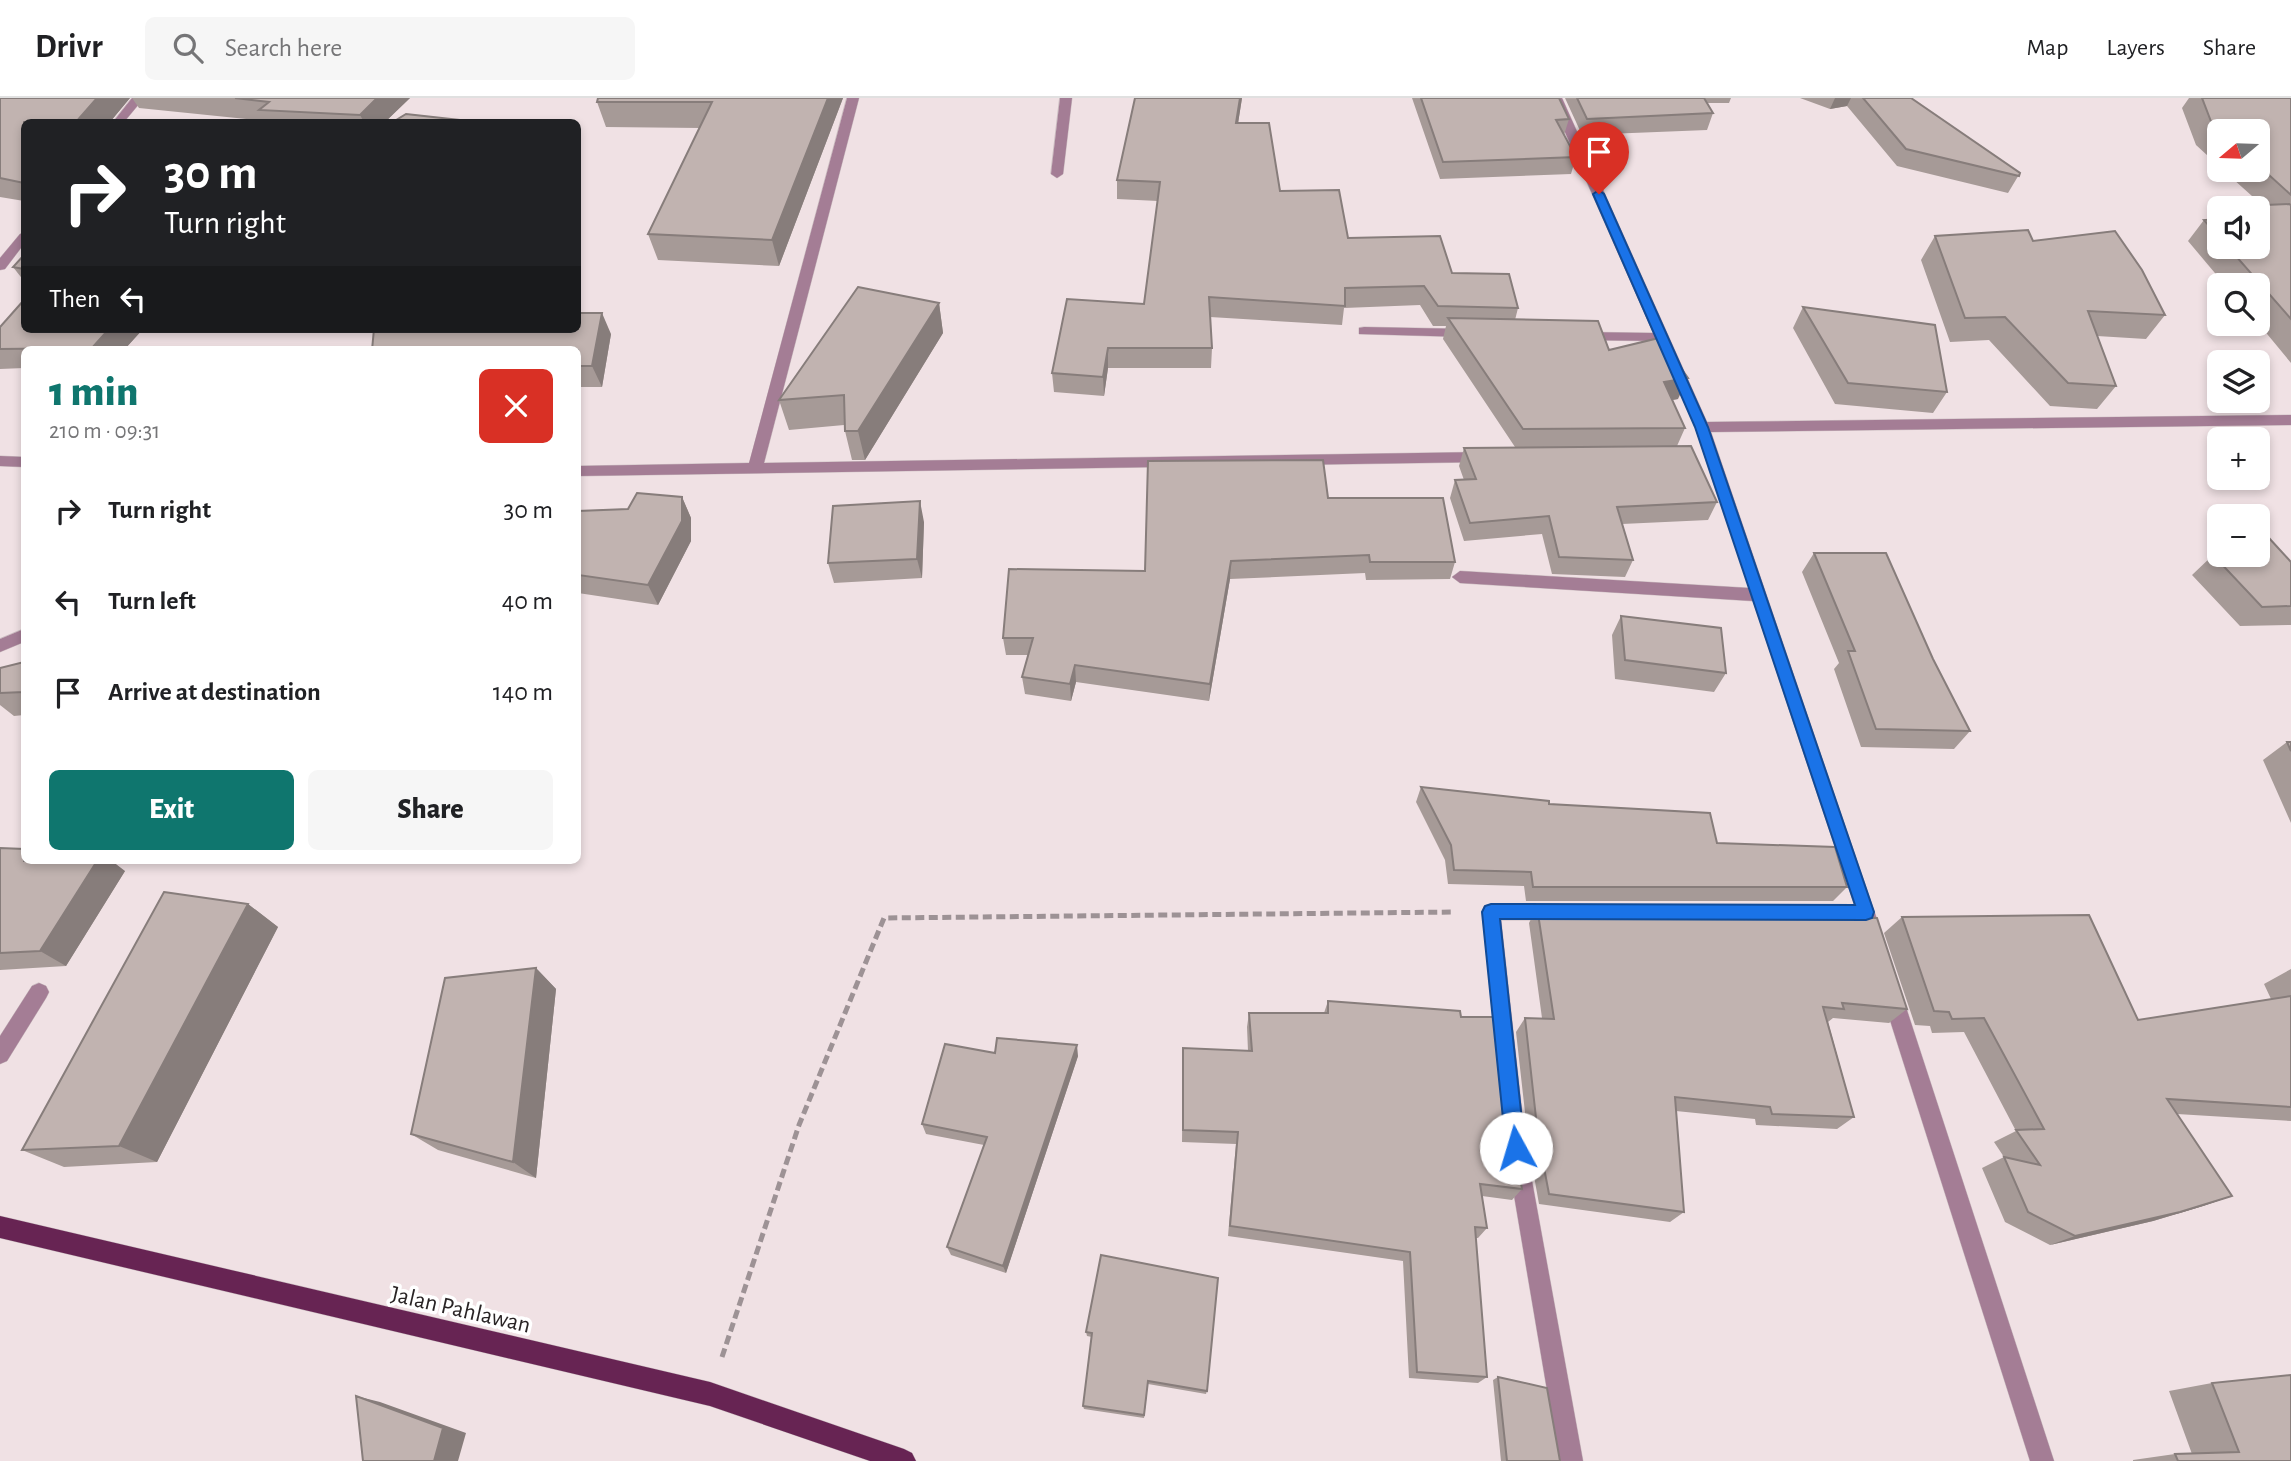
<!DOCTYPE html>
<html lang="en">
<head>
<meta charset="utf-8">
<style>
  :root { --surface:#fff; --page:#f6f6f6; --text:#202124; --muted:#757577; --line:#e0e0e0; --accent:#0f766e }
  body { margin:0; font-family:"Alegreya Sans",sans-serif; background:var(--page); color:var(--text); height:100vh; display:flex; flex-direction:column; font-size:26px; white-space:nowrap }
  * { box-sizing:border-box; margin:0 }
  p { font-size:23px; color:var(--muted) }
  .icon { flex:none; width:38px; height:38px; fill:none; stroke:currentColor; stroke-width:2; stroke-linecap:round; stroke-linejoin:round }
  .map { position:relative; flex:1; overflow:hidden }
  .details { position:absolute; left:21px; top:248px; width:560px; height:518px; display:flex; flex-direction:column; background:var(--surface); border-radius:10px; box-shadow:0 4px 10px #0003 }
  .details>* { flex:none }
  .banner { position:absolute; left:21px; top:21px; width:560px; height:214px; border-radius:10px; box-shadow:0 4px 10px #0003; background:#202124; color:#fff; overflow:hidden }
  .needle { width:46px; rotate:251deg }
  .controls { position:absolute; left:2207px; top:21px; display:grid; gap:14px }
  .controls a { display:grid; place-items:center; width:63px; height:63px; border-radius:10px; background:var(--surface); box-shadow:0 4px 10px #0003; font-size:35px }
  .pin { position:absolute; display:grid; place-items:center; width:60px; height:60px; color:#fff; margin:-72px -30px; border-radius:50% 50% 50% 0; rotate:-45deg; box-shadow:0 0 7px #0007 }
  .pin .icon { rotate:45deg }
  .me { position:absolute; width:77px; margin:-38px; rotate:354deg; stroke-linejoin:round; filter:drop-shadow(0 0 5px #0008) }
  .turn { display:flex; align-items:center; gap:24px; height:147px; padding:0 28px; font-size:32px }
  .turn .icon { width:91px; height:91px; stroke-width:2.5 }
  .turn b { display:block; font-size:49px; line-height:60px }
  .then { display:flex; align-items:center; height:66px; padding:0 28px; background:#0003; gap:14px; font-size:26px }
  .round { display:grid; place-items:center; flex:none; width:74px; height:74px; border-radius:10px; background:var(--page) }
  .head { display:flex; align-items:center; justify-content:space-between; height:119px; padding:0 28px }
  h1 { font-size:42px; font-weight:800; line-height:52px; color:var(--accent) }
  .cta { display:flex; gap:14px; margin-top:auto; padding:14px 28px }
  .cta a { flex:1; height:80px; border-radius:10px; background:var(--accent); color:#fff; font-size:28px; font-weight:800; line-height:80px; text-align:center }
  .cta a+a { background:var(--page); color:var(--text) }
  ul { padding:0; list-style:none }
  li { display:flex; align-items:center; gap:21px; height:91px; padding:0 28px }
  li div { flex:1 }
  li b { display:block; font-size:26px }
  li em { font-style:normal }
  header { display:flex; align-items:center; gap:42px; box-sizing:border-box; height:98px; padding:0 35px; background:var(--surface); border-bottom:2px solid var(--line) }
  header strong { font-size:33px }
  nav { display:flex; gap:38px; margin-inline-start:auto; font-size:24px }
  .search { width:490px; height:63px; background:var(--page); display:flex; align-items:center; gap:18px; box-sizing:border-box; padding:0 24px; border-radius:10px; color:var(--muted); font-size:26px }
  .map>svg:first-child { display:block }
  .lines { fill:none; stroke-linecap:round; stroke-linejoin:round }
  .minor-casing { stroke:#ccbfc2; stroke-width:1 }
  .major-casing { stroke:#ccbfc2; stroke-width:1 }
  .path { stroke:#9d9295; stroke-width:5; stroke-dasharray:9 4.5; stroke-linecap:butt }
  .minor { fill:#a47d95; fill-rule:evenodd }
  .major { fill:#672453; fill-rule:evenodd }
  .wall { fill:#a69a97 }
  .shaded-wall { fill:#877d7b }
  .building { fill:#c1b3b0; stroke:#877d7b; stroke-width:2 }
  .route { fill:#1a73e8; stroke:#114b97; stroke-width:2 }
  .labels { text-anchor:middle; stroke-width:7; stroke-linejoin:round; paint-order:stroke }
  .near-street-label { font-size:24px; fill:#292425; stroke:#fff }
</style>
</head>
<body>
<header>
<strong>Drivr</strong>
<div class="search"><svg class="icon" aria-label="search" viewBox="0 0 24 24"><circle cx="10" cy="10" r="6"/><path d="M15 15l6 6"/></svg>Search here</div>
<nav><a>Map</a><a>Layers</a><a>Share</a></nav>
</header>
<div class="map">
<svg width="2291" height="1363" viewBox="0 0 2291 1363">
  <rect width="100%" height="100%" fill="#f0e1e4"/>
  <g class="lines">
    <g class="minor-casing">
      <path id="minor" d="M132,0H144L124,24H113Z
        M847,0H859L764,365L1484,354L1491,359L1484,364L578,378V368L749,365Z
        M1060,0H1072L1063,76L1057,80L1051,76Z
        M1550,0H1562L1707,324L2291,317V327L1711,334L1881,833L1879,839L1872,842L1865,839L1753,503L1460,485L1452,479L1460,473L1749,490L1695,329L1657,243L1581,242L1574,238L1581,234L1653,235Z
        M24,135V146L5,171L0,172V160L20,136Z
        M1364,229L1466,231L1473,235L1466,239L1359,236V230Z
        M0,358L24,359V369L0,368Z
        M24,531V544L0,554V541Z
        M1491,806H1558L1565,808L1567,814L1565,820L1558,822H1501L1526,1050L1583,1363H1559L1506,1050L1482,814L1484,808Z
        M39,885L46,888L49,894L46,900L7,963L0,966V938L32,888Z
        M1892,888L1899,891L1902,897L2054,1363H2030L1882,897L1885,891Z"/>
    </g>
    <g class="major-casing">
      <path id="major" d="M0,1118L710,1284L904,1351L912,1355L916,1363H870L710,1308L0,1140Z"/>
    </g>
    <path class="path" d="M722,1259L799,1027L884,820L1454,814"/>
    <use href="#minor" class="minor"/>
    <use href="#major" class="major"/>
  </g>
  <path class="wall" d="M0,0H130L110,24H24V103L0,99Z
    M132,0H410L385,24H266V23L139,10Z
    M598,0H843L779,168L658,162L648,136L700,30L606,29L597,4Z
    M1242,0L1238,25L1280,93L1348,140L1452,175L1518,210L1515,222L1609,252L1678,301L1672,302L1685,330L1677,348L1717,404L1708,422L1622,426L1633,462L1625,479L1552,476L1542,436L1464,443L1450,400L1455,382H1464L1459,368L1464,350L1515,349L1443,241L1446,228H1433L1420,207L1344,210L1342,227L1210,219L1212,250L1211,270H1108L1104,298L1054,294L1052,275L1144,206L1158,103L1117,101V82Z
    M1412,0H1559L1569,21L1564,37L1576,59L1571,76L1440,81Z
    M1565,0H1731L1729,5H1707L1713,15L1707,32L1582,37Z
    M1800,0H1911L2020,75L2008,95L1897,68L1847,8L1830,11Z
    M2189,0H2291V265L2258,225V187H2225L2188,143L2204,122L2219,121V149H2258V110H2242L2243,108L2262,107L2223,72H2258V33H2219V68L2196,47L2182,10Z
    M1935,138L2033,143L2165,217L2146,241L2097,238L2116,288L2097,311L2050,308L1989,242L1950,244L1921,162Z
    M24,157V183L13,169Z
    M939,205L943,235L865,362H852L845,333L844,327L789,332L779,302Z
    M1803,209L1947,294L1933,315L1835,306L1793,230Z
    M0,229L24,231H143L124,252H24V270L0,271Z
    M611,236L602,289H578V252Z
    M682,399L691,420V443L658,507L578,495V413L628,411Z
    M1328,400L1455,464L1450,481L1366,482L1365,475L1230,481L1209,603L1076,584L1071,603L1025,596L1022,579L1028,557H1006L1003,540L1145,473Z
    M924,424L922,480L834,485L828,465Z
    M1814,455L1933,561L1970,633L1954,651L1861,649L1834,571L1839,565L1802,474Z
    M2213,457L2291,464V527L2240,528L2192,477Z
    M1621,518L1726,575L1714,594L1615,581L1612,537Z
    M24,564V617L14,618L0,607V570Z
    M2287,644H2291V725L2263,662Z
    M1421,689L1549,706L1717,745L1847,789L1833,803H1526L1524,788L1448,786L1445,762L1416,704Z
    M0,750L125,773L66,868L0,872Z
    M248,806L278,829L157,1064L64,1069L22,1052Z
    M1537,809L1856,812L1871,820L1907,911L1889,925L1833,920L1828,924L1854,1019L1837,1031L1756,1027L1755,1021L1676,1013L1684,1114L1670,1124L1539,1106L1529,1050L1516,934L1525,920H1542L1529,825Z
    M1902,819L2138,922L2271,901L2264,886L2291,871V1023L2177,1016L2232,1098L2203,1108L2153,1123L2050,1147L2005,1124L1982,1070L2004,1059L1994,1044L2016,1033L1964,934L1932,935L1930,928L1915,927L1884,835Z
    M536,870L556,891L536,1080L438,1052L411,1036Z
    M1328,903L1461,919L1513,1039L1522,1091L1512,1102L1482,1098L1487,1130L1478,1140H1476L1487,1279L1478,1285L1409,1280L1403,1163L1228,1138L1236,1046L1182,1044L1183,950L1248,953L1247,929L1249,915H1324Z
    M995,955L1078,958L1006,1175L951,1157L947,1149L984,1047L926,1036L922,1026Z
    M1101,1157L1207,1293L1206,1296L1148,1286L1144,1320L1084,1311L1083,1308L1092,1239L1087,1238L1086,1234Z
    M1498,1279L1560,1363H1501L1493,1282Z
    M2212,1285L2291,1363H2133V1362L2175,1356H2192L2169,1293Z"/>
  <path class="shaded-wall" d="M97,0H130L110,24H76Z
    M377,0H410L385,24H364L360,17Z
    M828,0H843L779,168L772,142Z
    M1240,0H1242L1235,45L1236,25Z
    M1835,0H1851L1847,8L1830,11Z
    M939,205L943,235L865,362L858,333Z
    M602,215L611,236L602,289L592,268Z
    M109,231H143L124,252H94L92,250Z
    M1108,250V270L1104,298L1103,279Z
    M1688,280L1678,301L1655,305L1664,284Z
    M682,399L691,420V443L658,507L648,487Z
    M920,403L924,424L922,480L917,461Z
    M1231,463L1230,481L1209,603L1210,586Z
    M1075,567L1076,584L1071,603L1070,586Z
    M97,763H112L125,773L66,868L40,853Z
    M248,806L278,829L157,1064L119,1048Z
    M536,870L556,891L536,1080L513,1064Z
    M1077,947L1078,958L1006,1175L1003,1168Z
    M2232,1098L2203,1108L2153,1123L2050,1147L2075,1138Z
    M356,1298L380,1304L466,1335L458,1363H434Z"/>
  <path class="building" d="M0,0H97L76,24H24V85L0,80Z
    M235,0H377L360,17L259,12L269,4Z
    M598,0H828L772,142L648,136L712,4H597Z
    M1135,0H1240L1236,25H1269L1280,93L1339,92L1348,140L1440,138L1452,175L1509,176L1518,210L1438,208L1424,188L1345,190V208L1209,199L1212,250H1108L1103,279L1052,275L1067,201L1144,206L1160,84L1117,82Z
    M1421,0H1559L1569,21L1556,22L1576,59L1443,64Z
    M1577,0H1704L1713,15L1587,21Z
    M1863,0H1911L2020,75L2019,78L1906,51Z
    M2202,0H2291V97L2258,67V33H2220L2212,26Z
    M406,16L478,24H393Z
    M2289,106L2291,107V221L2228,149H2258V110H2243V108Z
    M2219,121V139L2204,122Z
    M2028,132L2033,143L2115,133L2142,172L2165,217L2088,213L2116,288L2068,285L2005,219L1965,220L1935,138Z
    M24,157V171L13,169Z
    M858,189L939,205L858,333H845L844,297L779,302Z
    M24,202V231H109L92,250L0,251V229Z
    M1803,209L1935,227L1947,294L1848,285Z
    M578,215H602L592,268H578V252H372L374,231H578Z
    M1448,220L1598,223L1609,252L1659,240L1688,280L1664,284L1685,330L1523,331Z
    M1691,348L1717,404L1617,409L1633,462L1559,459L1549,418L1470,425L1455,382L1476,381L1464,350Z
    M1323,362L1328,400H1443L1455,464H1370L1369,457L1231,463L1210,586L1075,567L1070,586L1022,579L1033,540H1003L1009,471L1145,473L1148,363Z
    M637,395L682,399V423L648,487L578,477V413L628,411Z
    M920,403L917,461L828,465L833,408Z
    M2269,440L2291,464V508L2262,509L2213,457L2219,455V457H2258V443Z
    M1814,455H1886L1933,561L1970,633L1876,631L1848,553H1855Z
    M1621,518L1721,530L1726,575L1625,562Z
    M24,564V594L0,595V570Z
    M2287,644H2291V653Z
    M1421,689L1549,703V706L1710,715L1717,745L1835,749L1847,789H1533L1531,774L1454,772L1451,747Z
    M0,750L24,751V763H97L40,853L0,855Z
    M164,794L248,806L119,1048L22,1052Z
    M1537,809H1855L1856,812L1869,813L1871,820H1877L1907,911L1842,905L1844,911L1823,909L1854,1019L1772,1016L1770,1009L1675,999L1684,1114L1549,1096L1538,1038L1525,920L1554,921Z
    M2089,817L2138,922L2291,898V1009L2167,1001L2232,1098L2180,1114L2075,1138L2028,1114L2004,1059L2040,1067L2016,1032L2044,1031L1984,920L1952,921L1949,914L1934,913L1902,819Z
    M536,870L513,1064L411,1036L445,880Z
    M1328,903L1460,913L1461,919H1500L1513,1039L1522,1091L1480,1086L1487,1130L1475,1129L1487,1279L1417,1274L1410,1154L1230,1128L1238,1034L1183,1032V950L1252,953L1249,915H1328Z
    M997,940L1077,947L1003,1168L947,1149L987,1039L922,1026L945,946L995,955Z
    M1101,1157L1218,1180L1207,1293L1148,1283L1144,1317L1083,1308L1092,1235L1086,1234Z
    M2291,1277V1363H2178L2175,1356L2239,1354L2212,1285Z
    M1498,1279L1547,1290L1560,1363H1507Z
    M356,1298L443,1330L434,1363H363Z"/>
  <path class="route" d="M1599,92L1604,96L1708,329L1874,814L1872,820L1866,822L1500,821L1525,1050L1522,1056L1516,1059L1509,1056L1506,1050L1482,814L1485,808L1491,806L1855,807L1695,329L1593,96Z"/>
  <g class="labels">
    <g class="near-street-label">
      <text transform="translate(461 1211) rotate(13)" y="8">Jalan Pahlawan</text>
    </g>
  </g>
</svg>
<div class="controls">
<a><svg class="needle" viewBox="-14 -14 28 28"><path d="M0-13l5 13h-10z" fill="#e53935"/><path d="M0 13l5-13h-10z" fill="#757577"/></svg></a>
<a><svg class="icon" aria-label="sound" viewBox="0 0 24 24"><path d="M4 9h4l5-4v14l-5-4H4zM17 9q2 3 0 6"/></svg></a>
<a><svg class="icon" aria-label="search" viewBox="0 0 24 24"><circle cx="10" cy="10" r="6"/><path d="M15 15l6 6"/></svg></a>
<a><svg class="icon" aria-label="layers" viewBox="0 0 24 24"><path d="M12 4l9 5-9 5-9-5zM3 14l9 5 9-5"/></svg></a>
<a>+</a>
<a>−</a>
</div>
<div class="pin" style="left:1599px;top:96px;background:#d93025"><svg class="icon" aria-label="arrive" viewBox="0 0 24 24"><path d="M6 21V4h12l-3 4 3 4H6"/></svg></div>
<svg class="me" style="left:1516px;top:1050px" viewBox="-20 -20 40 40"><circle r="19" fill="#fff"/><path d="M0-13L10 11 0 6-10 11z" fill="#1a73e8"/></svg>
<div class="banner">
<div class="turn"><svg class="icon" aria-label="right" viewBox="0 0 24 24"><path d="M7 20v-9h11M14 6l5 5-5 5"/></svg><div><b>30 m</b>Turn right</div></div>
<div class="then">Then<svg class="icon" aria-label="left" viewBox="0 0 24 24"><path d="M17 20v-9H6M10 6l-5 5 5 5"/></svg></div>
</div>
<section class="details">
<div class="head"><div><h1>1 min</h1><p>210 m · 09:31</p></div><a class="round" style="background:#d93025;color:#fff"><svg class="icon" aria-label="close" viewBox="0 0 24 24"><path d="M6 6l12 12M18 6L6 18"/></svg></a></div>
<ul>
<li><svg class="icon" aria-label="right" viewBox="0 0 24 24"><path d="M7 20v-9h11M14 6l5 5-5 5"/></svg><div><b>Turn right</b></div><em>30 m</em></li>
<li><svg class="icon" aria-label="left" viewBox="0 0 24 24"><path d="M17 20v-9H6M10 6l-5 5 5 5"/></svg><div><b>Turn left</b></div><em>40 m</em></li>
<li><svg class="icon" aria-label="arrive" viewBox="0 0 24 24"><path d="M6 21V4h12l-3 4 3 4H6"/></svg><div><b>Arrive at destination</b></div><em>140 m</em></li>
</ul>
<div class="cta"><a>Exit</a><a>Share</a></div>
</section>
</div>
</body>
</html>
